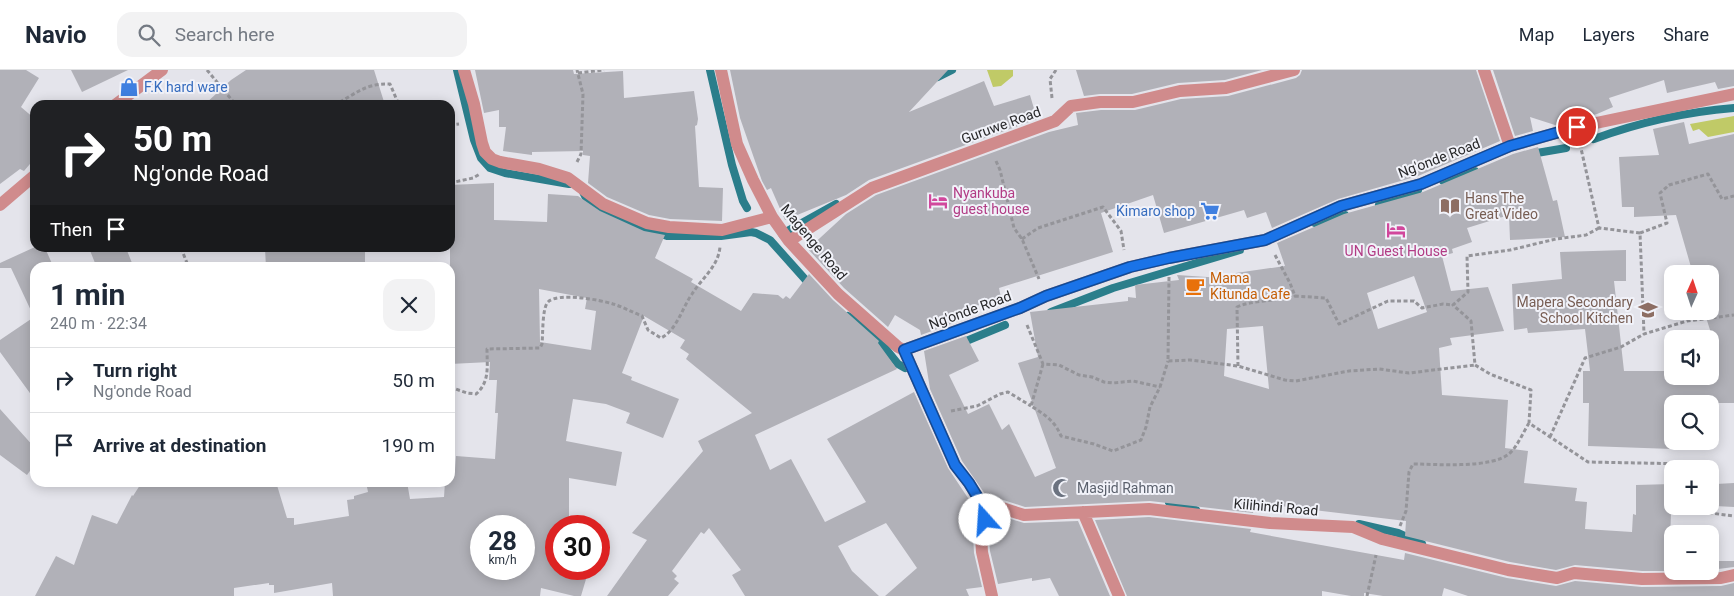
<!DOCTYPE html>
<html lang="en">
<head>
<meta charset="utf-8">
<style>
  :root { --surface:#fff; --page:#f2f2f3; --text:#1f2937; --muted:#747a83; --line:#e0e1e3 }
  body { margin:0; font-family:Roboto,sans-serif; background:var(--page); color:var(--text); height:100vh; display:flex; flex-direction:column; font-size:19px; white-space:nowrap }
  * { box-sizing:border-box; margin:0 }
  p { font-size:16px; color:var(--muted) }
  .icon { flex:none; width:28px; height:28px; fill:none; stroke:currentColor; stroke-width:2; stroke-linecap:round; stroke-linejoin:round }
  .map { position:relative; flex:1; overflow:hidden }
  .drawer { position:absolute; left:30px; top:192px; width:425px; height:225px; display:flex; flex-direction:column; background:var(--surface); border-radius:15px; box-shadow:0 2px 12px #0003 }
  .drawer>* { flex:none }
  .banner { position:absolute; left:30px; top:30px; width:425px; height:152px; border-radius:15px; box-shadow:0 2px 12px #0003; background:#202124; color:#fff; overflow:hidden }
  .needle { width:32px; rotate:3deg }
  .buttons { position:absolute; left:1664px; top:195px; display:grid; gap:10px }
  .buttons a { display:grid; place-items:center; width:55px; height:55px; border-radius:10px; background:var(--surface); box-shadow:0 2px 12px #0003; font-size:25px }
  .speed { position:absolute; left:470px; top:445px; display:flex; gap:10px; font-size:25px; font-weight:700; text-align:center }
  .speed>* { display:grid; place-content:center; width:65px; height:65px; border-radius:50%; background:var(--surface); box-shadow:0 2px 12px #0003; line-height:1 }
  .speed small { font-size:12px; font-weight:400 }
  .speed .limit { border:8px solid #d22; background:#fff; color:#111 }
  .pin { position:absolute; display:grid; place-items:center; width:42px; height:42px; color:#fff; margin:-21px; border:2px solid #fff; border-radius:50%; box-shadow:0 1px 5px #0007 }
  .me { position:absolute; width:55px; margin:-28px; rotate:341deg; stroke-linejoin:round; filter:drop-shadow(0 0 4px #0008) }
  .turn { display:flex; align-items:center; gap:18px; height:105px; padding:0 20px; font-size:22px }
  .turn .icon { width:65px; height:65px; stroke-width:2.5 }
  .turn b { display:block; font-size:35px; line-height:42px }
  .then { display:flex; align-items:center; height:48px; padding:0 20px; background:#0003; gap:10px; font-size:19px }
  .round { display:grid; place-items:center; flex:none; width:52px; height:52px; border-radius:15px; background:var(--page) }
  .overview { display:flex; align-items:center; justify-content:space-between; height:85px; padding:0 20px }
  h1 { font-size:30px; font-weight:700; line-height:38px }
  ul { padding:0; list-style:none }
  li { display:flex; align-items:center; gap:15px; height:65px; padding:0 20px; border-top:1px solid var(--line) }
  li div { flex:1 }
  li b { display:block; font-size:19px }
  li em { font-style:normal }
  header { display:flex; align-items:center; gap:30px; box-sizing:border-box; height:70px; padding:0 25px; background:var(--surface); border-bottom:1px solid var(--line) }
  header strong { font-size:24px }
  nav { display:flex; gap:28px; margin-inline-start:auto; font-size:18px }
  .search { width:350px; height:45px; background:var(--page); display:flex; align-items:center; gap:12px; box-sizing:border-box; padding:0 18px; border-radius:15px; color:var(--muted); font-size:19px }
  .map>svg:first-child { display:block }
  .green { fill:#c0ca67 }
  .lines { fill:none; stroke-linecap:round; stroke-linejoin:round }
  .stream { stroke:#2b7e8b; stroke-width:8 }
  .building { fill:#b1b1b8; fill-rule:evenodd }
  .path { stroke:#949499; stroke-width:3; stroke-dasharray:4 2.5; stroke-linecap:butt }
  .minor { stroke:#d08b8c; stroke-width:12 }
  .tertiary { stroke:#d08b8c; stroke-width:12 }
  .route-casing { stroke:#114b97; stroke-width:12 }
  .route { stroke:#1a73e8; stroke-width:9 }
  .labels { text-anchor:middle; stroke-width:4; stroke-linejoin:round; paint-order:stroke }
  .shop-label { font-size:14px; fill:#366cbe; stroke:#f1f2f9; text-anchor:start }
  .street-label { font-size:14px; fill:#272729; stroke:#f1f2f9 }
  .hotel-label { font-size:14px; fill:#b23c85; stroke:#f1f2f9; text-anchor:start }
  .education-label { font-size:14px; fill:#785e54; stroke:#f1f2f9; text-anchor:start }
  .food-label { font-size:14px; fill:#c56008; stroke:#f1f2f9; text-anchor:start }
  .worship-label { font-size:14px; fill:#5b616d; stroke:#f1f2f9; text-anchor:start }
</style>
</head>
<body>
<header>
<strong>Navio</strong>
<div class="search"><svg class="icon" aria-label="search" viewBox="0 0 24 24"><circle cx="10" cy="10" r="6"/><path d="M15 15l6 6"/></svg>Search here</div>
<nav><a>Map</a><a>Layers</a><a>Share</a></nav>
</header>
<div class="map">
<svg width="1734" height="526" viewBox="0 0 1734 526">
  <rect width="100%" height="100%" fill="#e4e4eb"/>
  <path class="green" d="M987,0H1013V6L1001,16L993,17Z
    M1734,46V62L1708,67L1699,59L1693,61L1690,54Z"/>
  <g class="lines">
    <path class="stream" d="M457,0L474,70L481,88L490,98L505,103L569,114
      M710,0L732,95L743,131L747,138
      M938,7L952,0
      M1594,69C1640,52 1685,42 1734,38
      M1531,84L1566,78
      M1443,111L1475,101
      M583,122L587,130L604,142L616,146L644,159L667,166H721L751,162L756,163L770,170L812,217
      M1379,135L1418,120
      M1315,153L1345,145
      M782,164L836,134
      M1051,242L1113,218L1240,180
      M848,246L869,258L898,294L905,298
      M959,274L1005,255
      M1169,432L1196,440
      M1359,454L1398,463L1422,474"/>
  </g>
  <path class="building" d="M0,0H26L39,8L21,37L35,49V88L24,101L20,99L0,114Z
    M71,0H128L82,22Z
    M246,0H374L385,35H204L231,10Z
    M475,0H573L574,4L623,1L624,28L694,21L698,49L697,55L695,56L699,117L723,118L722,151L670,149L649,145L607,127L588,113L590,86L583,85V81L532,82V85L503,81L506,57H499V40L484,43Z
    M730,0H948L909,42L984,11L994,36L1030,25L1037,49L869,110L846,125L785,150L771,118L767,120L762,111L740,48Z
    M1076,0H1262L1225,10L1178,13L1132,24H1100L1084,26Z
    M1302,0H1476L1500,71L1418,106L1338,129L1272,158L1266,142L1247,148L1244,140L1164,163L1153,125L1101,143L1113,182L999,218L1001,228L967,239L968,244L949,252L959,251L921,265L920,260L895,245L888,257L844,218L808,179L846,144L876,125L1049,62L1078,55L1076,43L1101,40H1135L1181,29L1228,26L1296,8L1300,5Z
    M1493,0H1734V16L1718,19L1715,12L1667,23L1664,10L1609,28L1613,37L1597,44L1555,55L1530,47L1533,61L1515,66Z
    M1684,52L1689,74L1734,64V333H1672V379L1588,376L1589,333H1583V301H1590L1585,259L1528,263L1527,258L1514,260L1512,214L1562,209L1560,182L1626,180V211H1614L1624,301H1672V306H1710V260L1704,241H1710V204H1693L1676,145L1634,147V137H1622L1619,87L1659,85L1653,59Z
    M1538,77L1553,131L1557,130L1565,167L1510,170L1509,145L1467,158L1472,172L1452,179L1453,183L1442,186L1451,221L1488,217L1504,261L1450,268L1452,275L1439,278L1442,325L1508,330L1505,378L1528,381L1524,413L1577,418L1575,431L1587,432L1585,459L1632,462L1633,444L1636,445V415L1672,414L1669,501H1642L1575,495L1556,500L1510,492L1405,466L1406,451L1255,433L1253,443L1150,431L1025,437L985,424L962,391L930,319L924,281L966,266L979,291L949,305L968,344L989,334L1002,360L1009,354L1035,407L1056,398L1018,293L1038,287L1030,242L1128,231V227L1136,228L1135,215L1179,210L1177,205L1222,208V205L1285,196L1277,173L1344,144L1423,122L1513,84ZM1414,206L1427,242L1378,259L1367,223ZM1263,256L1269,319L1224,306L1227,259Z
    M494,113V150L547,152L548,124L578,126L600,141L644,161L665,165L655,188L693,209L691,212L741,241L753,223L778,225L783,229L786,226L790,229L809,204L833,230L879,271L878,273L897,299L755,365L770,400L791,389L825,452L866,432L827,369L914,322L948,398L972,434L977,450L973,466L974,483L982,517L966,519L969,526H885L917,498L886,453L838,476L852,501L879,526H745L732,505L741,500L709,458L704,464L701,462L672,501L677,506L674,509L679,513L668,526H607L647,470L632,463L703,381L698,371L752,343L686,289L689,284L680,278L685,270L644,246L622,303L632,307L631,310L679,329L663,368L626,353L630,343L606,334L573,329L566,371L622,382L616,416L569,408V456H556V499H589L581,526H574L541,518L540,526H333L332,513L274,523V515H269V513L234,518V526H35L56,486L74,495L92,445L117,454L132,425L133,426L142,412H276L287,448H294V455L349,446L347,430L354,429V426L368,422L366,412H407L410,429L444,427L445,412H450V400H455L456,386L495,389L498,343H495L497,310H489L490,292L450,294V115ZM539,219L587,228L585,239L596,241L591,280L540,272ZM481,456H524V499H481Z
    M35,177L45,178L54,198H35V330L0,282V270L34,247L11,198H0V193Z
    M89,178H126L134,198H97Z
    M265,178H365V193L266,198Z
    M0,339L35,378V394L27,405L0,385Z
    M1734,413V437L1715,436L1716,414Z
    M992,443L1024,453L1078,451L1110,526H1059L1050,508L1032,511V508L998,514L990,481L989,467L993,452Z
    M1149,447L1251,459L1250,462L1404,490L1405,483L1507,508L1556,516L1575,511L1642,517L1721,516L1734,513V526H1468L1444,518L1442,526H1383L1364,523V526H1351L1322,521V526H1127L1095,450Z
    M1710,491H1734V497L1710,500Z"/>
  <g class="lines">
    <path class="path" d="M207,0L236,35
      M578,3L604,0
      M1052,28L1050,9L1056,0
      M334,35C355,25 364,13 390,14L399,35
      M450,55L459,54
      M1580,74L1599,158L1640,163L1644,264L1687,251L1734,245
      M996,91L1000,100L1014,158L1022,169L1039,209
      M577,92L581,84L583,24L577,0
      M450,113L473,108L480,104
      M1599,158L1586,165L1556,169L1510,180L1467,186L1468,222L1453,235L1471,251L1475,295L1490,304L1531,320L1529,353L1588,392L1689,394L1693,399
      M1640,163L1667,153L1660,123L1669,115L1708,104L1722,129L1734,126
      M1022,169L1038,158L1103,137L1121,161L1124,180
      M181,178L189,198
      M1275,185L1290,213L1295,226L1326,228L1339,254L1388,231H1414L1422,238L1443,234L1453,235
      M1169,207L1168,291L1190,290L1238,296L1285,310L1296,311L1349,301L1379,299L1409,303L1475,295
      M1027,255L1043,294L1059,295L1079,305L1092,307L1104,312L1113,313L1133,311L1160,317
      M1043,294L1031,336C1044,344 1055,351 1061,366L1094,374L1113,381L1141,370L1146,357L1150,337L1160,317L1168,291
      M1238,296L1237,237C1255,229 1276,232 1295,226
      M450,317L467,323L476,324C490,312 487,296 487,279L540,278L542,274C543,265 542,238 548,232C558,222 601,230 613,234C623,237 632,242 642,246L648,260L661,268C677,260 682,238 692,224C702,208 718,197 720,177
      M951,341L977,336L1000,324L1008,322L1031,336
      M1550,367L1585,288L1621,277L1644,264
      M1700,436L1702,442L1734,446
      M1400,456L1406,441L1409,402L1413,394C1435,394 1493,399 1510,383C1517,377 1524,361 1529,353
      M1367,526L1376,485"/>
    <path class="minor" d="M464,0L474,34L482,73L485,82L492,89L500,92L539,99L568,108L603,134L647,153L669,157L722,160L772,147
      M721,0L737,74L753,110L772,147L789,171L838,224L898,277L904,280
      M1484,0L1510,76
      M789,171L872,118L1055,51L1071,36L1100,32H1133L1180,21L1226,18L1294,0
      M904,280L955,395L969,413L980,431L1024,445L1149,439L1270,453L1353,457L1382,469L1508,500L1557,508L1574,503L1642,509L1721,508L1734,505
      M904,280L1020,238L1046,226L1130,197L1169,188L1265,170L1341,136L1421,114L1510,76L1577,57L1734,24
      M980,431L985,450L981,466L982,482L992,526
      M1083,442L1119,526"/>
    <path class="tertiary" d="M115,35L162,0
      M0,135L35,105"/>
  </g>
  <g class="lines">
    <g class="route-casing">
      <path id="route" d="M985,450L980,431L969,413L955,395L904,280L1020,238L1046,226L1130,197L1169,188L1265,170L1341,136L1421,114L1510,76L1577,57"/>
    </g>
    <use href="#route" class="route"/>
  </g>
  <defs>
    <g id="shop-bare" transform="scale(1.5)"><path d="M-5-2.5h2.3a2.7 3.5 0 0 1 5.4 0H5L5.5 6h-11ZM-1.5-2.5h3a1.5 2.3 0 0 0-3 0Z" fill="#3f7fe0" stroke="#f1f2f9" stroke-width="2.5" paint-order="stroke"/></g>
    <g id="hotel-bare" transform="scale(1.5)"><path d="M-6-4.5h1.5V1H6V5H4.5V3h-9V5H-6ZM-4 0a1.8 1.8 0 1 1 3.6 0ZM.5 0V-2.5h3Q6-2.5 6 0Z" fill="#d1479c" stroke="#f1f2f9" stroke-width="2.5" paint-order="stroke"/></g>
    <g id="library-bare" transform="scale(1.5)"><path d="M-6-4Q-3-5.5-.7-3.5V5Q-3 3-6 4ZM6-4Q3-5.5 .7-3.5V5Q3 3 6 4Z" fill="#8d6e63" stroke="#f1f2f9" stroke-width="2.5" paint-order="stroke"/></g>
    <g id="supermarket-bare" transform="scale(1.5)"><path d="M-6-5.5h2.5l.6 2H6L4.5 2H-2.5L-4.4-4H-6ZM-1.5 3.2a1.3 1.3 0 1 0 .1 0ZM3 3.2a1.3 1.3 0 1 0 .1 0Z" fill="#3f7fe0" stroke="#f1f2f9" stroke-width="2.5" paint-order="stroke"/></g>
    <g id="cafe-bare" transform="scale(1.5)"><path d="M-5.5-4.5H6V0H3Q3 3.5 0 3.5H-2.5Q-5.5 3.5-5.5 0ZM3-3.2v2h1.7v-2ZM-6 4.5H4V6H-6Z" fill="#e8710a" stroke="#f1f2f9" stroke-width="2.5" paint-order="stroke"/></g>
    <g id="school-bare" transform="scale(1.5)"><path d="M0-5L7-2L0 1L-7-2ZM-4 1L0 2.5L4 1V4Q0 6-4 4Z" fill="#8d6e63" stroke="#f1f2f9" stroke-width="2.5" paint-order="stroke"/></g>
    <g id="mosque-bare" transform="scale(1.5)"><path d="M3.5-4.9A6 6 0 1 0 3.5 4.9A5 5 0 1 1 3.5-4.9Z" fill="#6b7280" stroke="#f1f2f9" stroke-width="2.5" paint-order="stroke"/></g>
  </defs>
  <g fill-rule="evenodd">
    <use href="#shop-bare" x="129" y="17"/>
    <use href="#hotel-bare" x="938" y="131"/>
    <use href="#library-bare" x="1450" y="136"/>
    <use href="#supermarket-bare" x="1210" y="141"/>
    <use href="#hotel-bare" x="1396" y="160"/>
    <use href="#cafe-bare" x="1195" y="216"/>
    <use href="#school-bare" x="1648" y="240"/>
    <use href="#mosque-bare" x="1062" y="418"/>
  </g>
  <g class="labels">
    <g class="shop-label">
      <text x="144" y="22">F.K hard ware</text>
      <text x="1195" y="146" text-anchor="end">Kimaro shop</text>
    </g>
    <g class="street-label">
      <text transform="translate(1001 55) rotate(-20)" y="5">Guruwe Road</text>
      <text transform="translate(1439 88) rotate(-21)" y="5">Ng'onde Road</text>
      <text transform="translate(814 172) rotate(50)" y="5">Magenge Road</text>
      <text transform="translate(970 240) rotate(-20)" y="5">Ng'onde Road</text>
      <text transform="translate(1276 437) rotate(5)" y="5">Kilihindi Road</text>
    </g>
    <g class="hotel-label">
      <text x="953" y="128">Nyankuba<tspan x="953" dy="16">guest house</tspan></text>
      <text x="1396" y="186" text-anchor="middle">UN Guest House</text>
    </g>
    <g class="education-label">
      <text x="1465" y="133">Hans The<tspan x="1465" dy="16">Great Video</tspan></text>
      <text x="1633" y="237" text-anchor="end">Mapera Secondary<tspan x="1633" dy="16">School Kitchen</tspan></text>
    </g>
    <g class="food-label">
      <text x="1210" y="213">Mama<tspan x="1210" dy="16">Kitunda Cafe</tspan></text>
    </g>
    <g class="worship-label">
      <text x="1077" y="423">Masjid Rahman</text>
    </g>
  </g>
</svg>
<div class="buttons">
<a><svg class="needle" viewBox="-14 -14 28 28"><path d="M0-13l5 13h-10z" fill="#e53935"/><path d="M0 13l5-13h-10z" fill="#747a83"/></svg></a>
<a><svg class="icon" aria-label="sound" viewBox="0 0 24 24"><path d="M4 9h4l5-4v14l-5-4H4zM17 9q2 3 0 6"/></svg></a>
<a><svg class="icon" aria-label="search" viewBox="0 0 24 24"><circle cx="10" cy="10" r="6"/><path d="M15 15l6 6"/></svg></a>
<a>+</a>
<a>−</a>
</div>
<div class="speed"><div>28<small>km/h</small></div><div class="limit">30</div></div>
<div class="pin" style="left:1577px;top:57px;background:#d93025"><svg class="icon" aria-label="arrive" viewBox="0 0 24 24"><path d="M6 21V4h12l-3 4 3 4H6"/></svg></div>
<svg class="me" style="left:985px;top:450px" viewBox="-20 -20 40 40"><circle r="19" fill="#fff"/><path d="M0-13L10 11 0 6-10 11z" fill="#1a73e8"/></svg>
<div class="banner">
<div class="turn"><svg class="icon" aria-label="right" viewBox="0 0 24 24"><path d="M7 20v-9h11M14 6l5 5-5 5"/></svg><div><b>50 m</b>Ng'onde Road</div></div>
<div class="then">Then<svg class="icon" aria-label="arrive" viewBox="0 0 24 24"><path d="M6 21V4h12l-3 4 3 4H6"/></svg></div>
</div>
<section class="drawer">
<div class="overview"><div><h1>1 min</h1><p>240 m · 22:34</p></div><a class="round"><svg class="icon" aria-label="close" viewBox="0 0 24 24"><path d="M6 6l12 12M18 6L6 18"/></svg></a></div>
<ul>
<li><svg class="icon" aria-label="right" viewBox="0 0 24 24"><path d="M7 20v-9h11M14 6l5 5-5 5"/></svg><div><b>Turn right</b><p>Ng'onde Road</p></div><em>50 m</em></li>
<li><svg class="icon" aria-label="arrive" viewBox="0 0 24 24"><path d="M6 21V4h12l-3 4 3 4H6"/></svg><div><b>Arrive at destination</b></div><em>190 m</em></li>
</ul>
</section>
</div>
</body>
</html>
